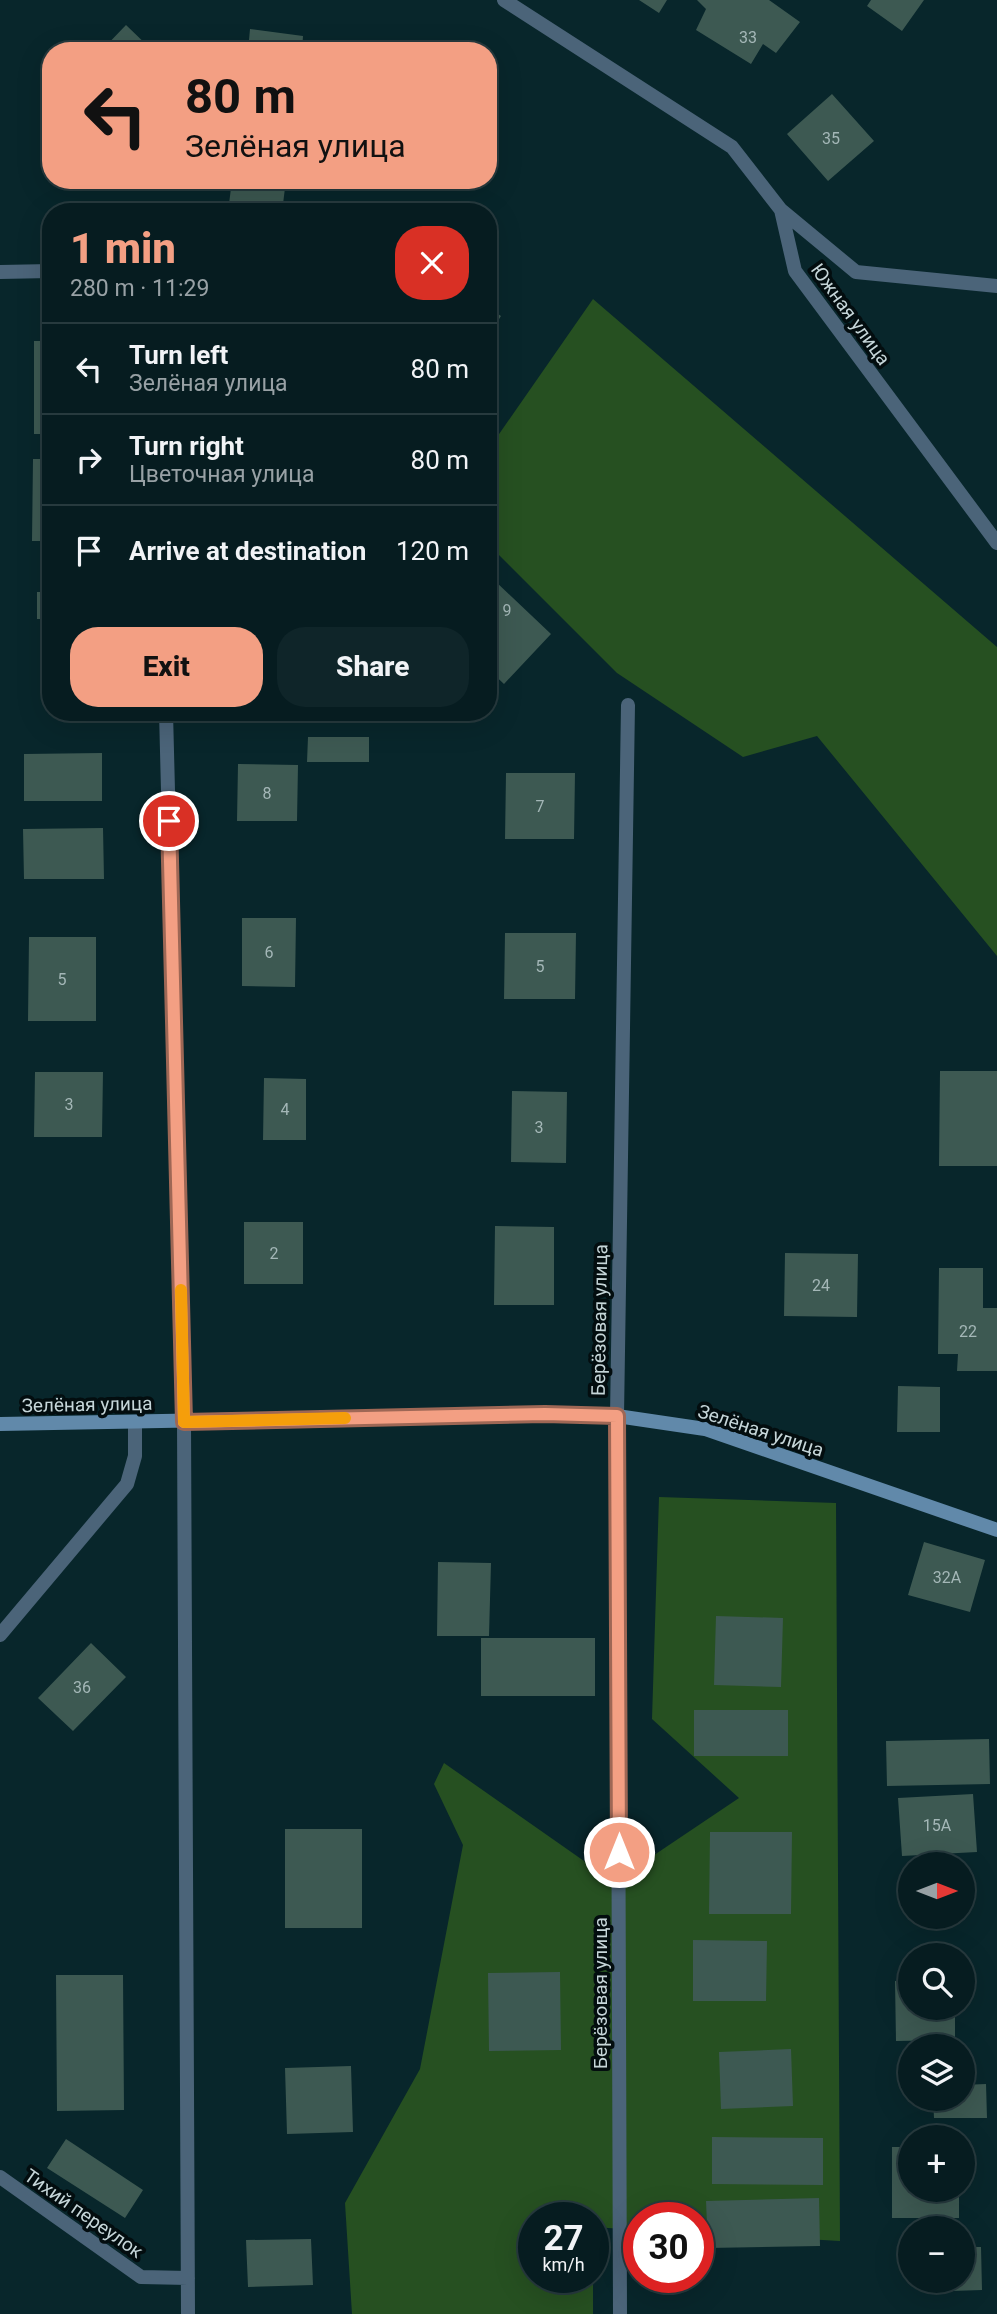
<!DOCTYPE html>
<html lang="en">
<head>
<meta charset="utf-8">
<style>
  :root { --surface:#061c20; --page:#0f2529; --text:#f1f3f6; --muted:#98a1a5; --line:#273a3e; --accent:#f39f83 }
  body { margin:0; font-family:Roboto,sans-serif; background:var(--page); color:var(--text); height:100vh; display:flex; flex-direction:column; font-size:26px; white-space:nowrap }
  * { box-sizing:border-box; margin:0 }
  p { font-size:23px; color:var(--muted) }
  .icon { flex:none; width:38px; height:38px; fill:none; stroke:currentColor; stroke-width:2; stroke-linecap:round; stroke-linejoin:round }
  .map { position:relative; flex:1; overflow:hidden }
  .drawer { position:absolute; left:42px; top:203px; width:455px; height:518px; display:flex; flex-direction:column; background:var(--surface); border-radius:28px; box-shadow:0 7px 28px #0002,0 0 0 2px var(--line) }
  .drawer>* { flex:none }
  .guide { position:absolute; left:42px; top:42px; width:455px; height:147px; border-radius:28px; box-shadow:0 7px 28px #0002,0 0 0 2px var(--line); background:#f39f83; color:#111; overflow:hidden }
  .needle { width:46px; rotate:90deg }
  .buttons { position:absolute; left:898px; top:1852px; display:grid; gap:14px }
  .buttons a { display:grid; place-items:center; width:77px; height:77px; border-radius:50%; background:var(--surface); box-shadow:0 7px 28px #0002,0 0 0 2px var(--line); font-size:35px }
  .speed { position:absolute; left:518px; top:2202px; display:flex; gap:14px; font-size:35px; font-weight:700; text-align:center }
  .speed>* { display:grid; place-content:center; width:91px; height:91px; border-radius:50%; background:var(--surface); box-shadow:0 7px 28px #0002,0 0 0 2px var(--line); line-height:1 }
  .speed small { font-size:18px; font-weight:400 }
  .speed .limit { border:10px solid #d22; background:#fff; color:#111 }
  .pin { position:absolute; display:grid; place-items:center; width:60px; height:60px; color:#fff; margin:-30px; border:4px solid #fff; border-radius:50%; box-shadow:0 2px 7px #0007 }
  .me { position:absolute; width:77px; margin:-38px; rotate:0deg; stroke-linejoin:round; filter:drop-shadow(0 0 5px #0008) }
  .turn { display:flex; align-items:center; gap:24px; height:147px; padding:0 28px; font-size:32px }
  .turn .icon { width:91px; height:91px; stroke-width:2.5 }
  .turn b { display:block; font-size:49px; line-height:60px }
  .round { display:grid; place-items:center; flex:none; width:74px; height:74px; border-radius:28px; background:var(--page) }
  .head { display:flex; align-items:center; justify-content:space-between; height:119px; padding:0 28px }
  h1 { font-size:42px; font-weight:800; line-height:52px; color:var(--accent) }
  .action { display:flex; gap:14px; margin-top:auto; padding:14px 28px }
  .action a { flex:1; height:80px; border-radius:28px; background:var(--accent); color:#111; font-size:28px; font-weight:800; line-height:80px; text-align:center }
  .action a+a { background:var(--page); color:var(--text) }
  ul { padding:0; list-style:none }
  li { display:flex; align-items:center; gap:21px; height:91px; padding:0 28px; border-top:2px solid var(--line) }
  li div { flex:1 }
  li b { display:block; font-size:26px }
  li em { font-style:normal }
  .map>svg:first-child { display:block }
  .green { fill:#265021 }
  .building { fill:#3d5952 }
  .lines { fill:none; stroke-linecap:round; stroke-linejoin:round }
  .lane { stroke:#4b6479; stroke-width:14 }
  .street { stroke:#4b6479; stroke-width:14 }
  .secondary { stroke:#6189aa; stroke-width:14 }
  .route-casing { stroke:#9e6755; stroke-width:18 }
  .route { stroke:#f39f83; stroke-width:12 }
  .slow { stroke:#f59e0b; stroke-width:12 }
  .labels { text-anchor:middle; stroke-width:7; stroke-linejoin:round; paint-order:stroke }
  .number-label { font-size:16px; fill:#a4b7b7 }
  .street-label { font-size:19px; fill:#c6d6d9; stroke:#030d0f }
</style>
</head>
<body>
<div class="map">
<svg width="997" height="2314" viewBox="0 0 997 2314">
  <rect width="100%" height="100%" fill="#08262b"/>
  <path class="green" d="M593,299L997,647V956L817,736L743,757L617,673L488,544V450Z
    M659,1497L836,1503L840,2241L698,2233V2217H639V2230L593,2227V2217H534V2277H593V2314H352L345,2203L420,2069L463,1845L434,1784L444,1763L614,1882L739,1798L652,1719Z"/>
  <path class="building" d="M639,0H667L659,13Z
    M697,0H769L800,22L776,53L763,44L751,64L696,30L706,9Z
    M871,0H924L902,31L867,6Z
    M126,25L153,51H101Z
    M250,29L303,36L302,51H248Z
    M832,94L874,141L828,181L787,134Z
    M232,180H286L282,212H228Z
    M488,307L501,316L488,336Z
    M34,341H51V434H34Z
    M33,459H51V541H32Z
    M494,580L551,634L504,684L488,669V587Z
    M37,592H51V619H37Z
    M308,737H369V762H307Z
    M102,753V801H24V754Z
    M238,764L298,765L297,821H237Z
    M506,773H575L574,839H505Z
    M103,828L104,879H24L23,829Z
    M242,918H296L295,987L242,986Z
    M505,933H576L575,999H504Z
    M29,937H96V1021H28Z
    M940,1071H997V1166H939Z
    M35,1072H103L102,1137H34Z
    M264,1078L306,1079V1140H263Z
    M512,1091L567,1092L566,1163L511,1162Z
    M244,1222H303V1284H244Z
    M495,1226L554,1227V1305H494Z
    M785,1253L858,1254L857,1317L784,1316Z
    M939,1268H983V1308H997V1371H957L958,1354H938Z
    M898,1386L940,1387V1432H897Z
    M924,1542L985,1560L970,1612L908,1595Z
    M438,1562L491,1563L489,1636H437Z
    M716,1616L783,1618L781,1687L714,1685Z
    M481,1638H595V1696H481Z
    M91,1643L126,1677L73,1731L38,1698Z
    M694,1710H788V1756H694Z
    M989,1739L990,1784L887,1786L886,1741Z
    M973,1794L977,1852L902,1856L898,1798Z
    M285,1829H362V1928H285Z
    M710,1832H792L791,1914H709Z
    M693,1940L767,1941L766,2001H693Z
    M560,1972L561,2050L489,2051L488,1973Z
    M56,1975H123L124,2110L57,2111Z
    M910,1980V2007H955V2040L896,2041L895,1981Z
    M791,2049L793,2106L721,2109L719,2052Z
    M351,2066L353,2132L287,2134L285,2068Z
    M986,2084L987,2118H934L933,2098H962V2085Z
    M712,2137L823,2138V2185L712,2184Z
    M66,2139L143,2190L125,2218L47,2168Z
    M892,2147H910V2189H959V2218H892Z
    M819,2198L820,2246L708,2248L706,2201Z
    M311,2239L313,2285L248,2287L246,2240Z
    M962,2247H981L982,2290L951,2291V2280H962Z"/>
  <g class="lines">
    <path class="lane" d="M0,272L51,271"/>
    <path class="street" d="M504,0L732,147L781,210L795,271L997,543
      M781,210L856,272L997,286
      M166,712L184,1422L188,2314
      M0,1635L127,1484L135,1456V1423
      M0,2177L141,2277L188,2278
      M620,2314L617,1416L628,705"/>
    <path class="secondary" d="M0,1424L545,1414L617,1416L705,1429L997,1530"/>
  </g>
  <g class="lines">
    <g class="route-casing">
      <path id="route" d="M169,821L184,1422L545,1414L617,1416L619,1852"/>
    </g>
    <use href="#route" class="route"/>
    <path class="slow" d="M181,1290L184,1422L345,1418"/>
  </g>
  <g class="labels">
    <g class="number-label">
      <text x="748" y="43">33</text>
      <text x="831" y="144">35</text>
      <text x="507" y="616">9</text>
      <text x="267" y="799">8</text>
      <text x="540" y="812">7</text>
      <text x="269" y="958">6</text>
      <text x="540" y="972">5</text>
      <text x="62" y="985">5</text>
      <text x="69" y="1110">3</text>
      <text x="285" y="1115">4</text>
      <text x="539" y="1133">3</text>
      <text x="274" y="1259">2</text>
      <text x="821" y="1291">24</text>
      <text x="968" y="1337">22</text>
      <text x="947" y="1583">32А</text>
      <text x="82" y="1693">36</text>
      <text x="937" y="1831">15А</text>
    </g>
    <g class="street-label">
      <text transform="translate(851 314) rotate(54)" y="7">Южная улица</text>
      <text transform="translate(599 1320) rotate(-89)" y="7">Берёзовая улица</text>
      <text transform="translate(87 1404) rotate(-1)" y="7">Зелёная улица</text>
      <text transform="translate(761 1430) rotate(18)" y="7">Зелёная улица</text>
      <text transform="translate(600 1993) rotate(-90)" y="7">Берёзовая улица</text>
      <text transform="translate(84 2213) rotate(35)" y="7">Тихий переулок</text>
    </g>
  </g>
</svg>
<div class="buttons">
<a><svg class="needle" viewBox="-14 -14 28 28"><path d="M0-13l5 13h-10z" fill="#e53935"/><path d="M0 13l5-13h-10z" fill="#98a1a5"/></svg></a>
<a><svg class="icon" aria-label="search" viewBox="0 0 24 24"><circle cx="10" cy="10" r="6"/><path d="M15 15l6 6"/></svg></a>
<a><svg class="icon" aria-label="layers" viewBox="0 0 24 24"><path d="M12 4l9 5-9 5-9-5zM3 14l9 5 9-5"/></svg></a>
<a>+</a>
<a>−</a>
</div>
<div class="speed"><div>27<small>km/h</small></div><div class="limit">30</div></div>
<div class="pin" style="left:169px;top:821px;background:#d93025"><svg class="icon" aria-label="arrive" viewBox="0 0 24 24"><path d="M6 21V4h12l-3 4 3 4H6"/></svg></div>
<svg class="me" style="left:619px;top:1852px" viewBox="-20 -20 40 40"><circle r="17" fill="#f39f83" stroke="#fff" stroke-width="3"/><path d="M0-11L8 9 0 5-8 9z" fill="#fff"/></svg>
<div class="guide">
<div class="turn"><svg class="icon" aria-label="left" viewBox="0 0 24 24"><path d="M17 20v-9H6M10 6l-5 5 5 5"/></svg><div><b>80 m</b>Зелёная улица</div></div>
</div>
<section class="drawer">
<div class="head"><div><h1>1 min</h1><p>280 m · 11:29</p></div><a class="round" style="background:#d93025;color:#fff"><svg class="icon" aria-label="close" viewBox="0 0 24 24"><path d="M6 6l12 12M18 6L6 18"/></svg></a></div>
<ul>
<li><svg class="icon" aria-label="left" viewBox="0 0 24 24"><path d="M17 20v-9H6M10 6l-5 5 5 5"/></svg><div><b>Turn left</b><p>Зелёная улица</p></div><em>80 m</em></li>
<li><svg class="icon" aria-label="right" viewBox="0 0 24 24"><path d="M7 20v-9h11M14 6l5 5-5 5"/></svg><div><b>Turn right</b><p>Цветочная улица</p></div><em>80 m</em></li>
<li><svg class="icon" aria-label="arrive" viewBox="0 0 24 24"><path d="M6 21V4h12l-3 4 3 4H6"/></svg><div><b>Arrive at destination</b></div><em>120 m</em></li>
</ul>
<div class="action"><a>Exit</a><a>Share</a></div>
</section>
</div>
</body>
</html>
